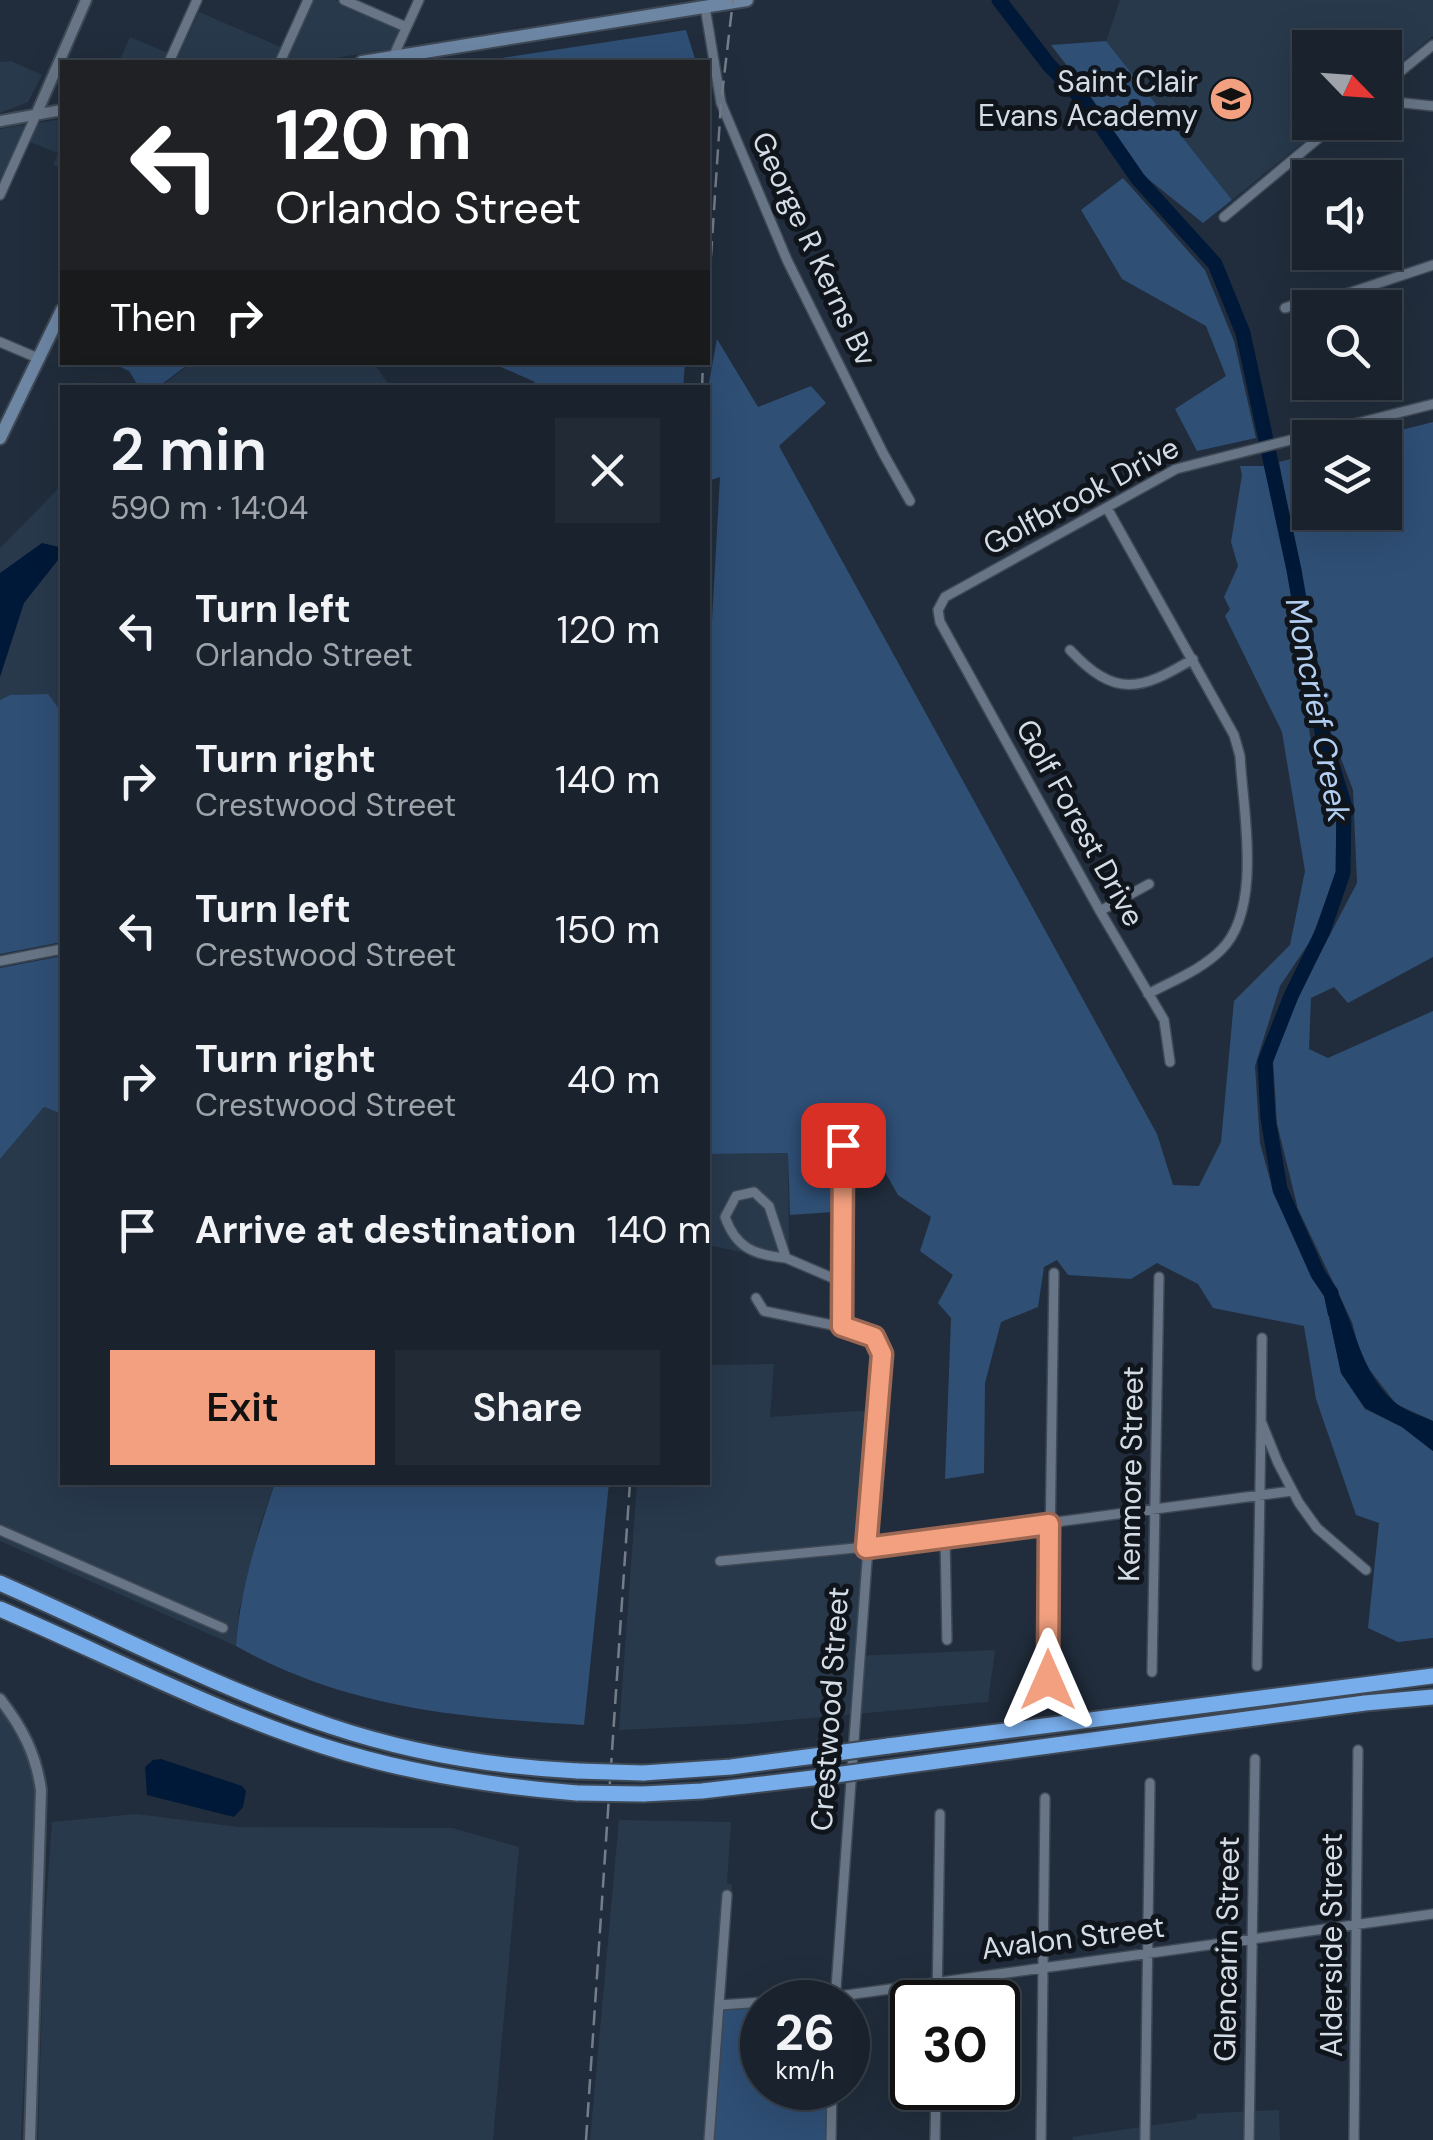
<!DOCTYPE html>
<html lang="en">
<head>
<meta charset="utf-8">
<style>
  :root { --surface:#19222d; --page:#222a35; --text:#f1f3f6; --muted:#9fa4aa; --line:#373f49; --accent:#f2a07f }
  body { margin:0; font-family:"DM Sans",sans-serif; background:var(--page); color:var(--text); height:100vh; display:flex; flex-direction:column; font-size:38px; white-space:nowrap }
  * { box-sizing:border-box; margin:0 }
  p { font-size:32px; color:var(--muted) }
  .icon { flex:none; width:55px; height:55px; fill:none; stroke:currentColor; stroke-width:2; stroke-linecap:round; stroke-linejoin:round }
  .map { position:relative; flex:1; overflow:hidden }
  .panel { position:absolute; left:60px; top:385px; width:650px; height:1100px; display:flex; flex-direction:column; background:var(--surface); border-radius:0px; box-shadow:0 10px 40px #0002,0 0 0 2px var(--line) }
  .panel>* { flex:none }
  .guide { position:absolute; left:60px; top:60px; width:650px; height:305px; border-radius:0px; box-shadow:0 10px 40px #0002,0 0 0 2px var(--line); background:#202124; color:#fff; overflow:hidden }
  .needle { width:65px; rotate:115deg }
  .fabs { position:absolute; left:1292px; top:30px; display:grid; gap:20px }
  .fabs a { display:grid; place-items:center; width:110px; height:110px; border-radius:0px; background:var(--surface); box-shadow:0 10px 40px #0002,0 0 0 2px var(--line); font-size:50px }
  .speed { position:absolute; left:740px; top:1980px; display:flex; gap:20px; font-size:50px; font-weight:700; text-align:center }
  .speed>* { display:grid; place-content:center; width:130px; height:130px; border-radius:50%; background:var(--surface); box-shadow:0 10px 40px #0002,0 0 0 2px var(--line); line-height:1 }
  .speed small { font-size:25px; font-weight:400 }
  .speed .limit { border:5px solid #111; border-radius:15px; background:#fff; color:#111 }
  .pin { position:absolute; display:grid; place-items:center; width:85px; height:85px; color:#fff; margin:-42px; border-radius:20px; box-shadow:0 5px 15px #0006 }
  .me { position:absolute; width:110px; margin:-55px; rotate:0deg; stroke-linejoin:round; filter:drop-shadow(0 0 8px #0008) }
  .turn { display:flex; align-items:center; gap:35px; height:210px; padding:0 50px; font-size:45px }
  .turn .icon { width:130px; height:130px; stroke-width:2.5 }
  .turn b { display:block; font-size:70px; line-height:85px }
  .then { display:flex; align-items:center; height:95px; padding:0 50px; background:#0003; gap:20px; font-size:38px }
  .round { display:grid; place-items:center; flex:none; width:105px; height:105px; border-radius:0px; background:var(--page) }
  .overview { display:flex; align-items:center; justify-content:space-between; height:170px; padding:0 50px }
  h1 { font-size:60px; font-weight:600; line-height:75px }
  .action { display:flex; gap:20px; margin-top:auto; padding:20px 50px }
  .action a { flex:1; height:115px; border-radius:0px; background:var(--accent); color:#111; font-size:40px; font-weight:600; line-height:115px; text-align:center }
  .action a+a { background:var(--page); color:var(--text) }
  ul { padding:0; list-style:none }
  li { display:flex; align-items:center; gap:30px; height:150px; padding:0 50px }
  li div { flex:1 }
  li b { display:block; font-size:38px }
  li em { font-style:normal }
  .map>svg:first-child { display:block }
  .built { fill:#28394c }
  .green { fill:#2f4f75 }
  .water { fill:#001938 }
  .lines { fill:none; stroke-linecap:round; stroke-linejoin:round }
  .river { stroke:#001938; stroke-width:15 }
  .minor-casing { stroke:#3f4955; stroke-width:12 }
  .tertiary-casing { stroke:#3f4955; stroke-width:14 }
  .secondary-casing { stroke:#3f4955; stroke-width:16 }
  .motorway-casing { stroke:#3f4955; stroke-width:19 }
  .minor { stroke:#677586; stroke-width:9 }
  .tertiary { stroke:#677586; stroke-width:10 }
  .secondary { stroke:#6c86a4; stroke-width:12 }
  .motorway { stroke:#78adeb; stroke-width:15 }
  .rail { stroke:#737e8a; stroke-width:2.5; stroke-dasharray:15 8; stroke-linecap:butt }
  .motorway-bridge-casing { stroke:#3f4955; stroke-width:19; stroke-linecap:butt }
  .motorway-bridge { stroke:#78adeb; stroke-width:15 }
  .route-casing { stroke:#9d6853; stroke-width:25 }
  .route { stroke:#f2a07f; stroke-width:18 }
  .labels { text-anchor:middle; stroke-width:10; stroke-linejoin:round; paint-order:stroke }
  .poi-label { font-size:30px; fill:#d4dce6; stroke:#10151c; text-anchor:end }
  .street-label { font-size:30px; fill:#d4dce6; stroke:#10151c }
  .water-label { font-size:32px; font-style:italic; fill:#b2cff2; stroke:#10151c }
</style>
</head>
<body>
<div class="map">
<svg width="1433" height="2140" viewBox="0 0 1433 2140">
  <rect width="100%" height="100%" fill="#212d3c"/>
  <path class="built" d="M314,0H335L410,32L403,47L311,62H119L130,37L178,57L199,12L290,51Z
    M1120,0H1433V36L1385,75V48H1310V122L1327,123L1232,200L1106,41Z
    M11,61L42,75L28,102L0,113V62Z
    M62,119V169L53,165L58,153L20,138L0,182V129Z
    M193,362L373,363L391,387H160Z
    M62,485V713L47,694L10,695L0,700V548Z
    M44,1107L62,1114V1482L275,1483L260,1525L239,1611L236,1646L0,1541V1159Z
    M788,1153L789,1262L708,1245V1154Z
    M774,1364L770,1417L873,1410L855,1656L995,1650L988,1702L746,1724L619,1730L637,1483L708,1482V1365Z
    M0,1708L25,1751L35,1788L36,1813L21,2140H0Z
    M136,1814L239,1827L452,1828L519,1847L493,2140H38L44,1933L52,1822Z
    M619,1820L731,1822L727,1883L732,1885L714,2140H590Z
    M1279,2110L1280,2140H1073L1072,2137L1196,2119L1197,2114Z"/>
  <path class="green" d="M686,30L696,62H476Z
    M1106,41L1232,200L1203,223L1143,175L1091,97L1051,45Z
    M1123,178L1205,270L1234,341L1256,438L1197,451L1175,409L1226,376L1206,326L1122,279L1081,210Z
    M717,339L758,407L811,386L826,403L779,446L1157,1134L1173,1185L1199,1186L1221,1142L1234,1001L1290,945L1305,871L1282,732L1225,616L1230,609L1224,597L1238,566L1231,542L1242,475L1240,466H1264L1290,569L1310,736L1336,803V873L1311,940L1280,986L1255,1066L1260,1143L1274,1195L1325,1298L1341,1373L1365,1409L1402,1427L1433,1451V1638L1398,1642L1368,1628L1379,1523L1356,1515L1316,1399L1304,1326L1213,1308L1198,1284L1157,1263L1131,1279L1068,1275L1057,1260L1044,1267L1038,1307L1001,1322L985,1383L984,1473L945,1479L951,1318L938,1303L953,1275L920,1251L931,1217L898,1195L863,1133L832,1136L833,1212L790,1215L788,1153L708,1154V693L720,477L708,481V388Z
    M112,363H190L158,387H139L129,371Z
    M492,363H685L683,388L532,387L535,382Z
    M1433,422V957L1348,1003L1334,987L1311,998L1309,1049L1328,1058L1433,1011V1421L1396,1404L1362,1360L1352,1322L1298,1209L1277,1124L1273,1059L1303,986L1357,883L1353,790L1330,730L1279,462L1310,454V512H1385V438L1373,437Z
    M48,694L62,713V942L0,954V700L10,695Z
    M62,956V1114L44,1107L0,1159V968Z
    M275,1483H609L584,1725C461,1718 346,1708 236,1646C240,1590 257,1536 275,1483Z
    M762,2007V2088H827L825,2140H714L723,2010Z"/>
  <path class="water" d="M42,543L59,547L58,560L24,603L0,677V573Z
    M1339,1295C1356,1331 1364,1379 1397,1404C1407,1412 1422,1416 1433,1421V1451L1402,1427L1365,1408L1341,1373L1325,1298Z
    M161,1759L242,1786L246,1791L243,1807L234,1817L147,1795L145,1767L153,1760Z"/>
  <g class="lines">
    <path class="river" d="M999,0L1049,65L1084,101L1138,179L1215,264L1243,333L1294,570L1322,732L1344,804L1343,873L1323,931L1291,996L1265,1062L1268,1118L1280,1189L1318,1274L1331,1293L1335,1312"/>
    <g class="minor-casing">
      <path id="minor" d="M344,0L406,27
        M705,7L721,103L787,260L883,453L910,501
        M393,57L419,0
        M169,62L197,0
        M280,62L308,0
        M1385,84L1433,45
        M1385,101L1433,106
        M0,195L36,115
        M1224,217L1338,122
        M1285,308L1308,300L1322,302L1433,265
        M0,342L40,359
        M1107,508L1234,735L1240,756C1243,811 1263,909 1221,950C1201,970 1172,981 1148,994
        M1070,650C1115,698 1140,691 1193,659
        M1100,911L1149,884
        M0,961L62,949
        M1170,1062L1164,1020L1100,911L940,622L938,610L945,597L1176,469L1433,404
        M786,1258C754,1255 736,1248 725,1217L736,1196L754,1192L769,1206L786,1258L842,1282
        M756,1298L764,1311L866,1332L880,1345L882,1354L835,2002
        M842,1326L843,1145
        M1262,1338L1261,1421L1278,1463L1299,1503L1317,1528L1366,1570
        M0,1530L223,1628
        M945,1537L947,1640
        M720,1561L866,1547L1292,1491
        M1257,1666L1261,1424
        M1152,1672L1159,1277
        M1048,1680L1054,1273
        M937,2002L940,1814
        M719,2005L825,1998L1433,1914
        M709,2140L727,1895
        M831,2140L832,2088
        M935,2140L936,2088
        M1041,2140L1045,1798
        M1145,2140L1150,1783
        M1249,2140L1255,1759
        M1354,2140L1358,1750"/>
    </g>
    <g class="tertiary-casing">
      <path id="tertiary" d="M36,115L86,0
        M0,121L62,110
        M0,1699C22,1727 36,1754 41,1790L30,2140"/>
    </g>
    <g class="secondary-casing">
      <path id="secondary" d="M362,62L747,0
        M0,438L62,310"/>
    </g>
    <g class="motorway-casing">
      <path id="motorway" d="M0,1583C109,1631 217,1688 330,1726C410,1753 494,1767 578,1771
        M0,1609C107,1655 212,1710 323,1746C406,1773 490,1786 577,1793
        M888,1746L1433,1676
        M886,1768L1365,1703L1433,1697
        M643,1773L731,1767L822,1755
        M643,1794L702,1791L821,1777"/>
    </g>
    <use href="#minor" class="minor"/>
    <use href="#tertiary" class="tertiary"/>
    <use href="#secondary" class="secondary"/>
    <use href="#motorway" class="motorway"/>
    <path class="rail" d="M708,302L721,103L733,0
      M702,388L703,362
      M586,2140L630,1482"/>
    <g class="motorway-bridge-casing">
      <path id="motorway-bridge" d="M822,1755L888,1746
        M578,1771L643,1773
        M821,1777L886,1768
        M577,1793L643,1794"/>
    </g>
    <use href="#motorway-bridge" class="motorway-bridge"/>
  </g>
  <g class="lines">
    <g class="route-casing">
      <path id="route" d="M843,1145L842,1326L874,1337L882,1354L866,1548L1049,1524L1048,1680"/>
    </g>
    <use href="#route" class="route"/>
  </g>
  <defs>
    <g id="school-disc" transform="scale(2.25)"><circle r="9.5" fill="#f2a07f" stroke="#10151c"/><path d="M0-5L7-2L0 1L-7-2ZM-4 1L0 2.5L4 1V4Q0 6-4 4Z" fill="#111"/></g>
  </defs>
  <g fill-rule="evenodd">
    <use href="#school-disc" x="1231" y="99"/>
  </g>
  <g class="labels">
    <g class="poi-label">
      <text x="1198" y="92">Saint Clair<tspan x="1198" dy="34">Evans Academy</tspan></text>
    </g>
    <g class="street-label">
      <text transform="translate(814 249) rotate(65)" y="10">George R Kerns Bv</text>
      <text transform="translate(1081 496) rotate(-28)" y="10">Golfbrook Drive</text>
      <text transform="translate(1080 823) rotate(61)" y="10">Golf Forest Drive</text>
      <text transform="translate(1131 1474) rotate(-89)" y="10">Kenmore Street</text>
      <text transform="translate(830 1709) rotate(-86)" y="10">Crestwood Street</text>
      <text transform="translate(1073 1938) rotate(-7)" y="10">Avalon Street</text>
      <text transform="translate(1332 1945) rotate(-90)" y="10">Alderside Street</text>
      <text transform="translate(1227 1949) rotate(-89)" y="10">Glencarin Street</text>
    </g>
    <g class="water-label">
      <text transform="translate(1318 710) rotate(79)" y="11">Moncrief Creek</text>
    </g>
  </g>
</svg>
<div class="fabs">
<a><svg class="needle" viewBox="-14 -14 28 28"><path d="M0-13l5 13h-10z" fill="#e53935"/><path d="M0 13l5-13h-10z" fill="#9fa4aa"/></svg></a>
<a><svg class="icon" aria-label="sound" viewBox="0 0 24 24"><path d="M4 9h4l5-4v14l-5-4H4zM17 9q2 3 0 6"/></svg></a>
<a><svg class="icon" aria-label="search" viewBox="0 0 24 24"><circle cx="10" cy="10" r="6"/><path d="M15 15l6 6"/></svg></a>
<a><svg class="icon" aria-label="layers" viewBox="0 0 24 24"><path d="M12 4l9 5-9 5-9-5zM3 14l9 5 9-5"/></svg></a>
</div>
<div class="speed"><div>26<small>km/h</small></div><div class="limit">30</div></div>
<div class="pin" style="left:843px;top:1145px;background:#d93025"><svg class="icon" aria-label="arrive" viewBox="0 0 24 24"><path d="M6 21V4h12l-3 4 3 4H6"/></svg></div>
<svg class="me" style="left:1048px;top:1680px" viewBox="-20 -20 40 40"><path d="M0-17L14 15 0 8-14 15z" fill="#f2a07f" stroke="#fff" stroke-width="4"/></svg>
<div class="guide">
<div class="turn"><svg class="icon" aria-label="left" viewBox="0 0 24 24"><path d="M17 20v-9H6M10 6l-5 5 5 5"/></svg><div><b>120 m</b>Orlando Street</div></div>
<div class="then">Then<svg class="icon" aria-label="right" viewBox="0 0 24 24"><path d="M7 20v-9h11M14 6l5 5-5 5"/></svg></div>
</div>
<section class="panel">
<div class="overview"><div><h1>2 min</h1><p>590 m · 14:04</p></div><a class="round"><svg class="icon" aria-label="close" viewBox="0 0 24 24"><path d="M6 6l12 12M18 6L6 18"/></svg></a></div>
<ul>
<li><svg class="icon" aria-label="left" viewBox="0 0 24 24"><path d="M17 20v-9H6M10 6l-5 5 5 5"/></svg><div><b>Turn left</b><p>Orlando Street</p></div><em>120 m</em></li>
<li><svg class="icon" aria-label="right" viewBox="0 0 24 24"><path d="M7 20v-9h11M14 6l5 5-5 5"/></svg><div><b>Turn right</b><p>Crestwood Street</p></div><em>140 m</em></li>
<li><svg class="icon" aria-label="left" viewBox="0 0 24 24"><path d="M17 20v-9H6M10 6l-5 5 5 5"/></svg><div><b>Turn left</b><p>Crestwood Street</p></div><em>150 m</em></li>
<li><svg class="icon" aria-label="right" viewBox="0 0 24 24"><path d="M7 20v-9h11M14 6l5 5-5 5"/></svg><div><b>Turn right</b><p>Crestwood Street</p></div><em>40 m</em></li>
<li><svg class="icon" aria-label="arrive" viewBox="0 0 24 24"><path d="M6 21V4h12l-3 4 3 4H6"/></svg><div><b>Arrive at destination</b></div><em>140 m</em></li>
</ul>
<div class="action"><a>Exit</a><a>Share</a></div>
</section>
</div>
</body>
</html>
